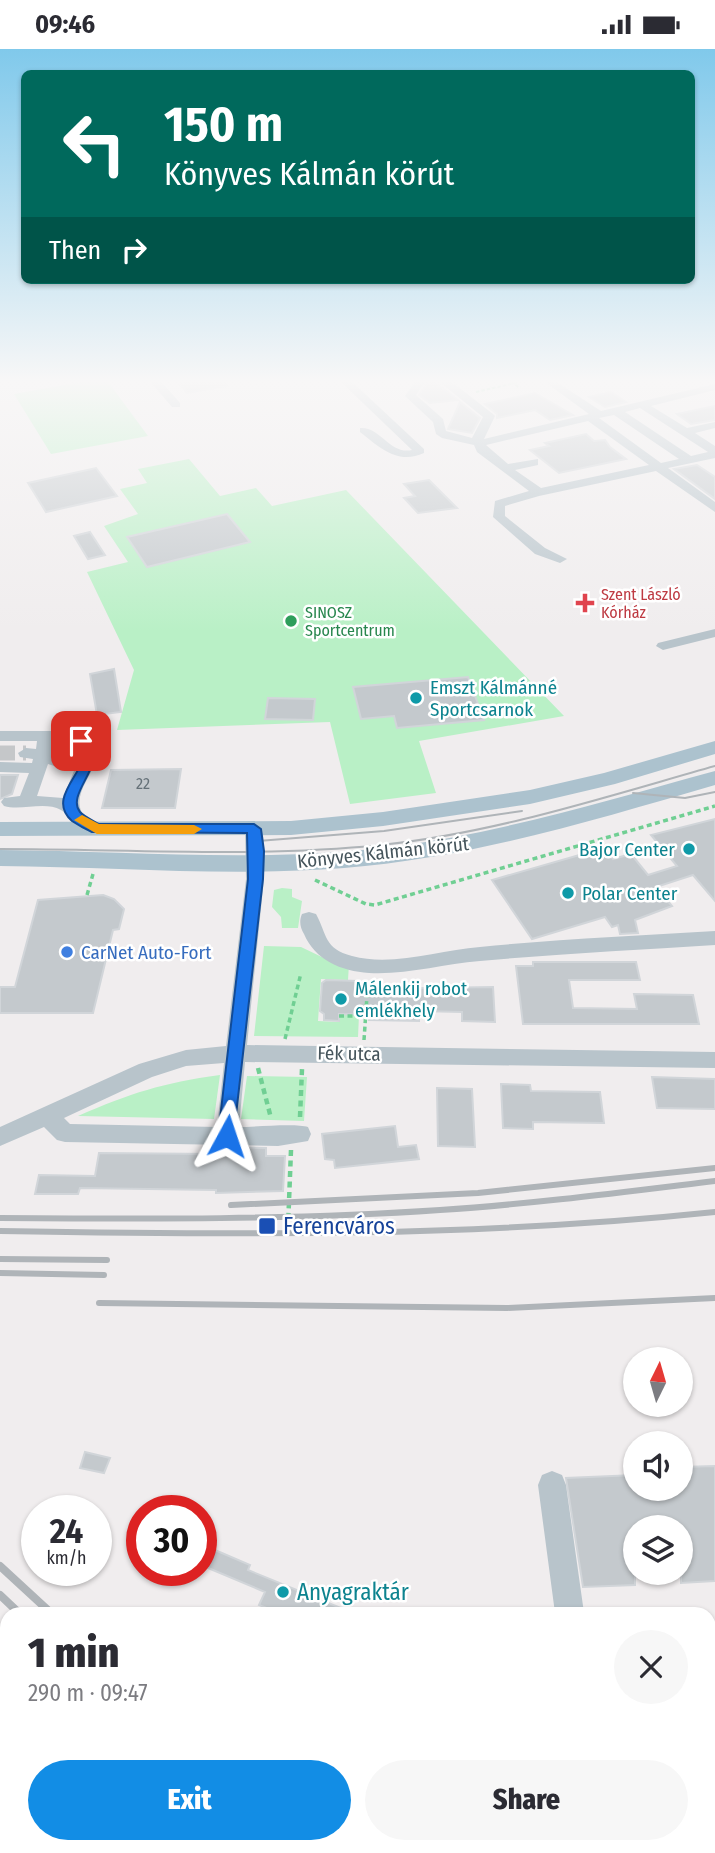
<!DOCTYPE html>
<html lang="en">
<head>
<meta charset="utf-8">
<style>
  :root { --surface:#fff; --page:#f7f7f7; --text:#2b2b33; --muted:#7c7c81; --accent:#128de5 }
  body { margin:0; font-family:"Fira Sans Condensed",sans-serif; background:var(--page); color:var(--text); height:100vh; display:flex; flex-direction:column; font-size:26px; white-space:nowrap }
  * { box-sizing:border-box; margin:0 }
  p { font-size:23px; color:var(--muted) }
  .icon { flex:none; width:38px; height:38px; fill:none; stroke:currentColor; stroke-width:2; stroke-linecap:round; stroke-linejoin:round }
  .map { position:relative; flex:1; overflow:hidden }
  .drawer { position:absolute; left:0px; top:1558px; width:716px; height:247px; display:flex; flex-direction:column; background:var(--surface); border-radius:21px 21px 0 0; box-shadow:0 2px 5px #0004 }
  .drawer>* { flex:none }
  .hud { position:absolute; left:21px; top:21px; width:674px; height:214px; border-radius:10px; box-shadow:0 2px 5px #0004; background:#00695c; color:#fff; overflow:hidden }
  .needle { width:46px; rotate:5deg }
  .fabs { position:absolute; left:623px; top:1298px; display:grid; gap:14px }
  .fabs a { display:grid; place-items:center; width:70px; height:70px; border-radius:50%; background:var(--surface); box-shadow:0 2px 5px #0004; font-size:35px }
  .speed { position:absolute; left:21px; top:1446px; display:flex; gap:14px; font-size:35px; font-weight:700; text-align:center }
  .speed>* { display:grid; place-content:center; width:91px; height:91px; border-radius:50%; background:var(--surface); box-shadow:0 2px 5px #0004; line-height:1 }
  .speed small { font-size:18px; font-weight:400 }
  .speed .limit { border:10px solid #d22; background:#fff; color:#111 }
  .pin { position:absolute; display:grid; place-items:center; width:60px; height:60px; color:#fff; margin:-30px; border-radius:14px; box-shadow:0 4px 10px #0006 }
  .me { position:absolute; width:77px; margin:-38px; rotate:5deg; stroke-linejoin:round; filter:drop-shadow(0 0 5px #0008) }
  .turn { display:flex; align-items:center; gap:24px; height:147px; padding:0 28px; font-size:32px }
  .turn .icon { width:91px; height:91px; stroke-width:2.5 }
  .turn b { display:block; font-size:49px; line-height:60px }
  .then { display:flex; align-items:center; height:66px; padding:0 28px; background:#0003; gap:14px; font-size:26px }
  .round { display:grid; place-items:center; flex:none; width:74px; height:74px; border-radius:37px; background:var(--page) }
  .summary { display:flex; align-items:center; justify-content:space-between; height:119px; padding:0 28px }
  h1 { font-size:42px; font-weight:800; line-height:52px }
  .primary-button { display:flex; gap:14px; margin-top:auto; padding:14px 28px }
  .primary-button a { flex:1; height:80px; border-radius:42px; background:var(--accent); color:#fff; font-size:28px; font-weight:800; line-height:80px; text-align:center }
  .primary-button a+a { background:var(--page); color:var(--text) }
  .status { display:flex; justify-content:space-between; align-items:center; height:49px; padding:0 35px; background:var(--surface); direction:ltr }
  .status svg { height:19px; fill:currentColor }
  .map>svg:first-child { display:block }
  .green { fill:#b9f0c6 }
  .building { fill:#c4c9cd; stroke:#d1d5d9; stroke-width:2 }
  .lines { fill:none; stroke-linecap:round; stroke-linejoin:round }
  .minor-tunnel { stroke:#c5c7c9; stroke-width:15; stroke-dasharray:15 8; stroke-linecap:butt }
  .path-far2 { stroke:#70cf93; stroke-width:2; stroke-dasharray:3.5 2; stroke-linecap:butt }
  .path-far1 { stroke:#70cf93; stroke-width:3.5; stroke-dasharray:5 3.5; stroke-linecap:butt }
  .path { stroke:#70cf93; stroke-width:4.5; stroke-dasharray:6 4.5; stroke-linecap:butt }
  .minor { fill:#b8c4cb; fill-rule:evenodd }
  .major { fill:#acc2ce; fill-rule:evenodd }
  .tram { stroke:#afb4b8; stroke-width:2 }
  .rail-far1 { stroke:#afb4b8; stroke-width:6 }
  .rail { stroke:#afb4b8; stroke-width:8 }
  .route { fill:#1a73e8; stroke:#114b97; stroke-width:2 }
  .slow { fill:#f59e0b }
  .health-dot { fill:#e0444e; stroke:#fff; stroke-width:2.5 }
  .leisure-dot { fill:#2e9e5b; stroke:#fff; stroke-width:2.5 }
  .culture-dot { fill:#0f9aa8; stroke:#fff; stroke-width:2.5 }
  .shop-dot { fill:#3f7fe0; stroke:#fff; stroke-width:2.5 }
  .transit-dot { fill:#1a4fb4; stroke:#fff; stroke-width:2.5 }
  .labels { text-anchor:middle; stroke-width:5; stroke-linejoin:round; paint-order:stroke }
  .far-health-label { font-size:16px; fill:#be3a42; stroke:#fff; text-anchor:start }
  .far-leisure-label { font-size:16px; fill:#27864d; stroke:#fff; text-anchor:start }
  .number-label { font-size:16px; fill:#657178 }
  .culture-label { font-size:19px; fill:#0d838f; stroke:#fff; text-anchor:start }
  .street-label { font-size:19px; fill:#45545b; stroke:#fff }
  .shop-label { font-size:19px; fill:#366cbe; stroke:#fff; text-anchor:start }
  .near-transit-label { font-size:23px; fill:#164399; stroke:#fff; text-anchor:start }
  .near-culture-label { font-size:23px; fill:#0d838f; stroke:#fff; text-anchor:start }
</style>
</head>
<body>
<div class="status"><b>09:46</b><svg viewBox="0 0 49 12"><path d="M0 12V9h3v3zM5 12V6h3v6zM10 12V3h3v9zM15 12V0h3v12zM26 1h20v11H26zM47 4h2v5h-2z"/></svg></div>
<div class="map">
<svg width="715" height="1804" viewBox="0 0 715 1804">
  <rect width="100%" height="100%" fill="#f0edee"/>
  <path class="green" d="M98,330H106L148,387L51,405L14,345Z
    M189,410L220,447L256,439L272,457L346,441L564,667L419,692L436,744L350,755L330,673L117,681L134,621L87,523L128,513L104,477L138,465L120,440L147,434L138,420Z
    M282,839L292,840V848L302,852L298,879H282L281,868L272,858L274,841Z
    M264,897L301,898L324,909L349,915L348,931L321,930L318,972L339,973L340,966H359L358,988L254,987Z
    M220,1026L214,1070L78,1067C131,1044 162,1034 220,1026Z
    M247,1027L307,1028L304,1072L241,1070Z"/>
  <path class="building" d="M175,330H226L227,337L187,344Z
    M430,330H431L458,351L430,354L419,346Z
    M611,343L626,353L605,358L589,348Z
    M535,344L573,366L550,371L535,361L497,369V365L485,355Z
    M460,353L480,369L472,384L448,380Z
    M715,357V371L691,375L677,365Z
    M586,385L594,392L605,391L610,398L626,410L559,424L530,401L549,397L545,394Z
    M697,416L715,428V450L674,420Z
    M96,419L117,447L46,463L28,434Z
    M429,431L457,459L418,464L404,449L415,447L404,435Z
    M227,465L250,493L147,518L127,488Z
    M90,483L105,506L88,510L74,487Z
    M114,620L121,663L97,666L90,625Z
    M468,628L484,671L397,679L394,667L361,670L353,638Z
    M268,649L315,650L313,671L265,670Z
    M181,720L175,759H102L111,721Z
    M0,726H18L12,745L0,750Z
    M715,770V852L693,826L656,838L672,857L635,871L638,884L620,885L618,876L612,878L605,868L532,890L492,831L604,799L613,810L631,805L648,826L677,817L651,786Z
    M103,846L114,850L124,860L119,880L113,881L93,964H0V938H15L38,851Z
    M533,913H636L640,931H569L573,959L637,960L634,945L693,946L699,975H523L516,917H533Z
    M326,931L358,932L368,940L493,938L495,973L462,972V963L419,962V972L369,971V966L339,965V972L324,971V965L320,962L322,934Z
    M652,1028L715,1030V1060L657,1059Z
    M501,1035L530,1036L531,1042L600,1043L604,1074L533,1073V1080L503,1079Z
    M437,1039L472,1040L475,1098L438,1097Z
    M395,1077L398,1098L416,1096L419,1110L335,1119L334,1111L325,1110L322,1085Z
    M217,1098L266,1099V1107H285L283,1142L216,1144V1141L80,1139L78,1145H35L39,1126L95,1127L99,1104L217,1105Z
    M85,1403L110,1409L104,1424L80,1419Z
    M715,1417V1532L681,1534V1479H635V1536L583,1538L566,1429L635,1426V1440H681V1418Z
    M201,1495L250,1516L248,1521L353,1564H279L259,1556L265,1543L201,1516Z"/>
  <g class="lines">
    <path class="minor-tunnel" d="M0,704H26"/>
    <path class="path-far2" d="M506,330L520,339
      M476,343L532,330"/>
    <path class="path-far1" d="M315,831L366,855L375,856L715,757
      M87,846L93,825
      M339,967H365
      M285,990L301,924
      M364,991L368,932"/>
    <path class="path" d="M258,1019L271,1069
      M300,1068L302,1020
      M291,1101L288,1178L292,1177"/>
    <path class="minor" d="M148,330H159L180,354V358H172Z
      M338,330H349L424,400V404C398,416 380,399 360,383V379C380,377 390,406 412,401Z
      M417,330H427L416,346L443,370L446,382L472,389L483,368L436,330H448L493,365L495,367L484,390L589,365L541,330H552L601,362L715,335V341L651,357L687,379L715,373V379L695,384L715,397V409L668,419L715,453V463L656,422L539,447L505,457V467L545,499L567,510L560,514L535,505L493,468L495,452L529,442L477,403L474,396L442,389L436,385L433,373L405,347ZM640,359L708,403L691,407L625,363ZM614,366L679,410L661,414L599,369ZM588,372L649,416L541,439L515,421L538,416V410L508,415L486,396Z
      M715,580V588L663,601L656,597L658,594Z
      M0,682H70L95,695C105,718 70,740 82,764L106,780L103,784C82,790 74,769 61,761C45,752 21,762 4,757L1,753L4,749L20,747L29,724L0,723V713L32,714L33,710L20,708L18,704L26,699L36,700L37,692H0ZM53,692H67L81,701L80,707L63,749L37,747L48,715L64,720L72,715L70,711L52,704Z
      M254,774L263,780L264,830L247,996L715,1003V1019L245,1013L239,1078C255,1078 296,1074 308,1078L311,1085L308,1092L278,1097L65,1093L57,1091L44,1078L0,1097V1078L139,1015L186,1001L226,997L246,830L245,780ZM224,1014L217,1078L70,1075L64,1069L152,1028L186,1017Z
      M309,863L316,865C327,885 324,900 352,907C393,918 439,901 480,898C558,890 637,887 715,882V896C637,901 558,905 480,912C443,915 406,926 369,924C341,922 315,911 304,885C300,878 299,872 302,865Z
      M552,1422L562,1426L566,1436L584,1564H555L538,1436L542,1426Z
      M592,1797H624L626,1804H594Z"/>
    <path class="major" d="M715,692V705L615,735L530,755L383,777L291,786L0,787V773L291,772L383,763L530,741L604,724Z
      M715,722V736C594,771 471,809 344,819C230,828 114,818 0,817V801C130,802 262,814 391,798C502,784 608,751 715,722Z"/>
    <path class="tram" d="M633,744L685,749L715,743
      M258,792L384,782L522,762
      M0,800C127,800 254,809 381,796C495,784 605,748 715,717"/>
    <path class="rail-far1" d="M231,1156L478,1144L715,1119
      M0,1169C147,1170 294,1171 440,1161C532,1155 624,1143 715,1132
      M0,1182C239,1186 477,1188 715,1163
      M0,1210L107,1211
      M0,1224L104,1226
      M99,1254L507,1259L715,1249"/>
    <path class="rail" d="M0,1517L51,1564
      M0,1546L19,1564
      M0,1788L12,1804
      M214,1797L218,1804
      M243,1797L247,1804"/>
  </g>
  <linearGradient id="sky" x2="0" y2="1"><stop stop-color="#80c9eb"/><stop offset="0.57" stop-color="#f8f7f7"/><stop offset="1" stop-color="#f8f7f7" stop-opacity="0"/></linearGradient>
  <rect width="715" height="583" fill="url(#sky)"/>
  <path class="route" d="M81,687L93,695C103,718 66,746 80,763C84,768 94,772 99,775H254L261,780L264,802L263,830L233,1092L227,1094L221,1092L218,1087L248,830L247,784L92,783C85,780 78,776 72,772C44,748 92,719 82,700C80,696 76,695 74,692Z"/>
  <path class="slow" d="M82,766L99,775L194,776L202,780L194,785H97L74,771Z"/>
  <path class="health-dot" d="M581.5 543.5h7v7h7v7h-7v7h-7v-7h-7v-7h7z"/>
  <circle class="leisure-dot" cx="291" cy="572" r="7"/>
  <g class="culture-dot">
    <circle cx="416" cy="649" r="7"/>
    <circle cx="689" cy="800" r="7"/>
    <circle cx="568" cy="844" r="7"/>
    <circle cx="341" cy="950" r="7"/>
    <circle cx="283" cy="1543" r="7"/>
  </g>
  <circle class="shop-dot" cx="67" cy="903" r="7"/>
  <rect class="transit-dot" x="258" y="1168" width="18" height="18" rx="3.5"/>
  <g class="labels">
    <g class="far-health-label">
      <text x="601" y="551">Szent László<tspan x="601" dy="18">Kórház</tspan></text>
    </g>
    <g class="far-leisure-label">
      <text x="305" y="569">SINOSZ<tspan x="305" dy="18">Sportcentrum</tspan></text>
    </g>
    <g class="number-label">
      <text x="143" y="740">22</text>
    </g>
    <g class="culture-label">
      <text x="430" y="645">Emszt Kálmánné<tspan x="430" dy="22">Sportcsarnok</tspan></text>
      <text x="675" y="807" text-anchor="end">Bajor Center</text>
      <text x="582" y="851">Polar Center</text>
      <text x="355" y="946">Málenkij robot<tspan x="355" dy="22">emlékhely</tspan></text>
    </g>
    <g class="street-label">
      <text transform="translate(383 803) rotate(-6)" y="7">Könyves Kálmán körút</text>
      <text transform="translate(349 1004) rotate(1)" y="7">Fék utca</text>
    </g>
    <g class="shop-label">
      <text x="81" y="910">CarNet Auto-Fort</text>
    </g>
    <g class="near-transit-label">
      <text x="283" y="1185">Ferencváros</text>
    </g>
    <g class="near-culture-label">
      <text x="297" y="1551">Anyagraktár</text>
    </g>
  </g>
</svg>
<div class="fabs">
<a><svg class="needle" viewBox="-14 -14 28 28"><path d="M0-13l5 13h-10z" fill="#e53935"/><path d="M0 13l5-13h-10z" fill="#7c7c81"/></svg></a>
<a><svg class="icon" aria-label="sound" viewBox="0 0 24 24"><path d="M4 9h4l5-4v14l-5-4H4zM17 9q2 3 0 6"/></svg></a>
<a><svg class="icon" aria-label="layers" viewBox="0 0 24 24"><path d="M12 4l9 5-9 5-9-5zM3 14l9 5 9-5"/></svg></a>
</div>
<div class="speed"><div>24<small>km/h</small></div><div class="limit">30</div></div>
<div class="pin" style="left:81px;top:692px;background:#d93025"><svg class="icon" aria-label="arrive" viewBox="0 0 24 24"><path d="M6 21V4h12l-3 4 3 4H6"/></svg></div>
<svg class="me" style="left:227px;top:1087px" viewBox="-20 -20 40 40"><path d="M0-17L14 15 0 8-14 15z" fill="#1a73e8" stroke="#fff" stroke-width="4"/></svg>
<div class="hud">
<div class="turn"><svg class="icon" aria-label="left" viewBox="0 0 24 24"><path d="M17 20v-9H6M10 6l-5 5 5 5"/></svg><div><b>150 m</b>Könyves Kálmán körút</div></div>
<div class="then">Then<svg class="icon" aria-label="right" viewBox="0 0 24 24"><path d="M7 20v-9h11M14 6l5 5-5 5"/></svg></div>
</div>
<section class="drawer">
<div class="summary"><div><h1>1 min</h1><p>290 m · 09:47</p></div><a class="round"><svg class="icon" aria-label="close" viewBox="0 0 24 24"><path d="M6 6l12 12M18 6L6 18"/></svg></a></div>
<div class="primary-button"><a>Exit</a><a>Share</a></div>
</section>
</div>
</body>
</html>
